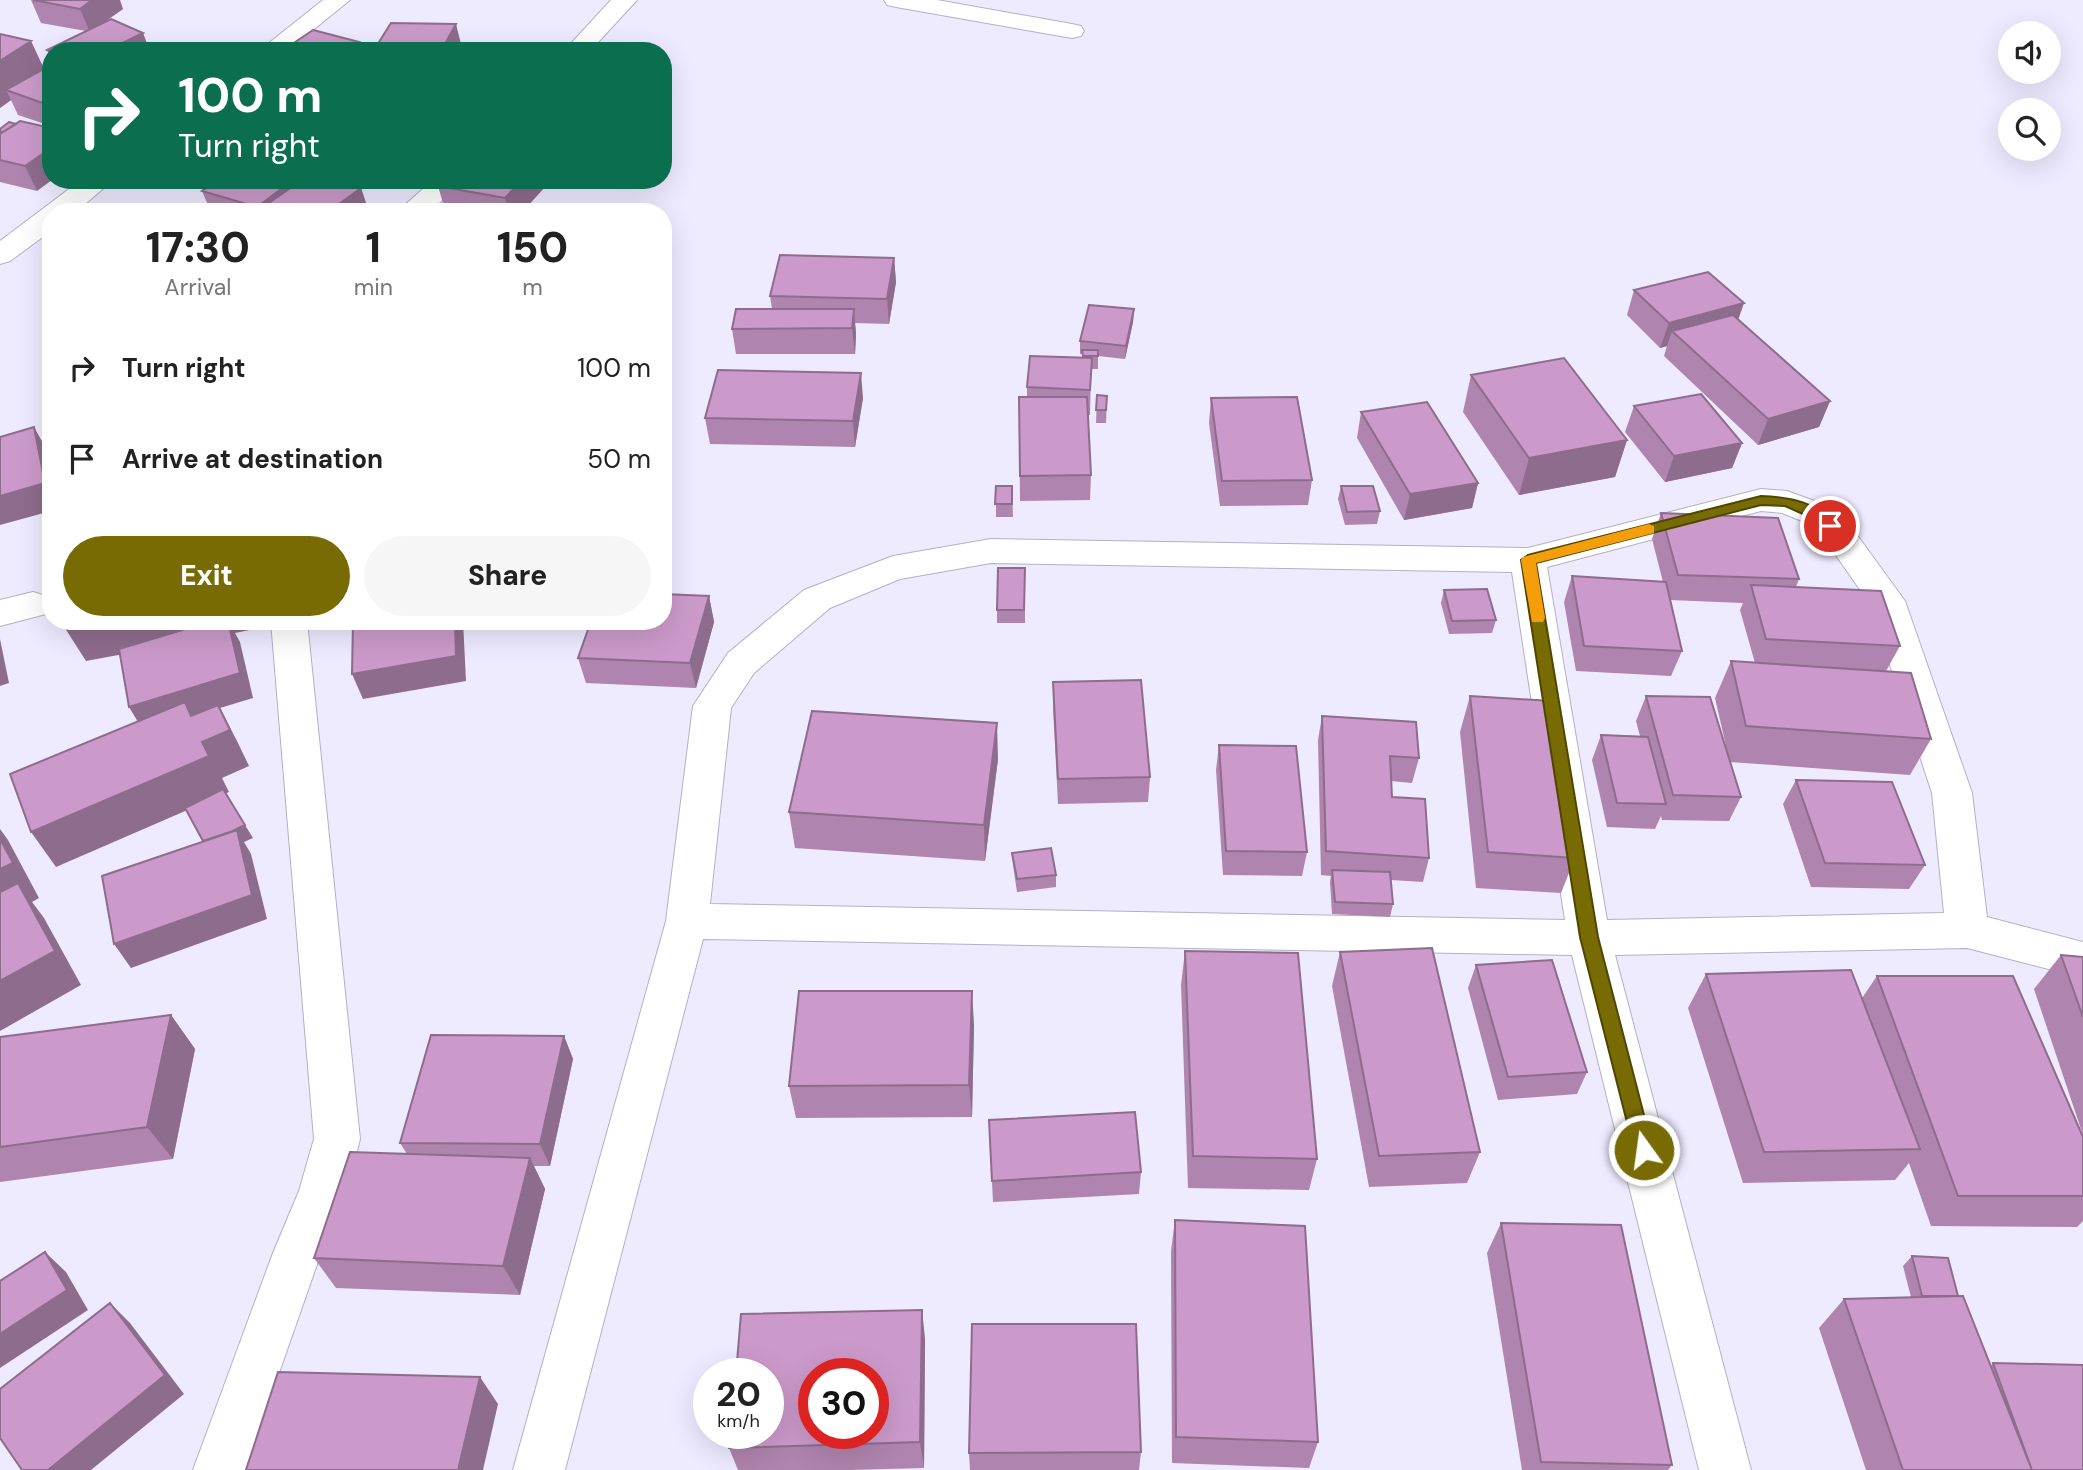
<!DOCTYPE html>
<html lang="en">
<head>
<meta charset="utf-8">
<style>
  :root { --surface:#fff; --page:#f6f6f6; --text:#222; --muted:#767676; --accent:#796b04 }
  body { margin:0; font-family:"DM Sans",sans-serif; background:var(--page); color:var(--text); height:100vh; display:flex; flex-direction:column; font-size:26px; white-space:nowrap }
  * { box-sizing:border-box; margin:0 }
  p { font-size:23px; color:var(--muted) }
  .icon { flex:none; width:38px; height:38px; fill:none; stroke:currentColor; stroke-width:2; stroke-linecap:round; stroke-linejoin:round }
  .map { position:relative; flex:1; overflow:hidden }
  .side { position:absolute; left:42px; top:203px; width:630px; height:427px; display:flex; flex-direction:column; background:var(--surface); border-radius:28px; box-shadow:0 7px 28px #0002 }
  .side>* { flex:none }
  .banner { position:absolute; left:42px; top:42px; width:630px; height:147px; border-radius:28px; box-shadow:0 7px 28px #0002; background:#0b6e4f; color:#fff; overflow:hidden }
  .controls { position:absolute; left:1998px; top:21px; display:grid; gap:14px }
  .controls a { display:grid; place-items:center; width:63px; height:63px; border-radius:50%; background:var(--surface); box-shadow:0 7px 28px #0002; font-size:35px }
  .speed { position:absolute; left:693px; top:1358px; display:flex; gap:14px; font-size:35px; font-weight:700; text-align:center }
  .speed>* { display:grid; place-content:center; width:91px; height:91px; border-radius:50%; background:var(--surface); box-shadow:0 7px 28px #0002; line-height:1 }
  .speed small { font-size:18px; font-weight:400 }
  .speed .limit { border:10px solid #d22; background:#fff; color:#111 }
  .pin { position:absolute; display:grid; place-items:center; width:60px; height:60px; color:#fff; margin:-30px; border:4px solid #fff; border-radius:50%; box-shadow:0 2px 7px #0007 }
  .me { position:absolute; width:77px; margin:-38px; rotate:346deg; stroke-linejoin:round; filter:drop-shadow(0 0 5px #0008) }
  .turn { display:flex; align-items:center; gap:24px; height:147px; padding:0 21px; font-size:32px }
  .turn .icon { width:91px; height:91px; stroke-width:2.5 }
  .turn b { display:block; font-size:49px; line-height:60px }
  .eta { display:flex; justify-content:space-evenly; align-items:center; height:119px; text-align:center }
  .eta b { font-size:42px; font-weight:800; line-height:49px }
  .action { display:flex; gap:14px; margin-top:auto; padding:14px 21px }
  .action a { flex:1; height:80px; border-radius:42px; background:var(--accent); color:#fff; font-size:28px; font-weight:800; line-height:80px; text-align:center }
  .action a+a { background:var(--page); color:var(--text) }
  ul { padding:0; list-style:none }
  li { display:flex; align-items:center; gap:21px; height:91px; padding:0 21px }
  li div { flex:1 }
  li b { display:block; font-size:26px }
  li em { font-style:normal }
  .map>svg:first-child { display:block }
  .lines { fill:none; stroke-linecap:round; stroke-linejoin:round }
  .street-casing { stroke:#b4b0c4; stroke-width:2 }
  .street { fill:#fff; fill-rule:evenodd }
  .wall { fill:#af84ae }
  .shaded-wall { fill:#8e6c8d }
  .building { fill:#cb9aca; stroke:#8e6c8d; stroke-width:2; fill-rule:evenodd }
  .route { fill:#796b04; stroke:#4f4603; stroke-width:2 }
  .slow { fill:#f59e0b }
</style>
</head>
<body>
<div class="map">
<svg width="2083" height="1470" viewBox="0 0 2083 1470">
  <rect width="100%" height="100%" fill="#eeeaff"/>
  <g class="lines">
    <g class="street-casing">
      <path id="street" d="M323,0H350L287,51H259Z
        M611,0H637L590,51H564Z
        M884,0H937L1072,24L1081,26L1084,31L1081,36L1072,38L896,7L887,5Z
        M81,180H113L76,212H51V231L10,261L0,264V241Z
        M433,180H465L429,212H397Z
        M1761,489L1787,491L1831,507L1852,528L1905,601L1972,793L1987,917L2083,942V978L1967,948L1615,955L1751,1470H1699L1572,955L703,939L565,1470H513L666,921L693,706L728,653L804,590L893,556L991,539L1528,548ZM1761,511L1782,513L1807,523L1828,544L1870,604L1932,793L1944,913L1607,920L1547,567ZM991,563L1512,572L1565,920L710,904L731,708L754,673L830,608L900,579Z
        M33,592L46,596L51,605L46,614L0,626V600Z
        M271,621H307L360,1139L347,1191L321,1253L245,1470H193L273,1253L299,1191L314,1139Z"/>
    </g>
    <use href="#street" class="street"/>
  </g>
  <path class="wall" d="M31,0L123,9L101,24L51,51V58L47,50L86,31L41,23Z
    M0,34L44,69L51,65V126L18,115L11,100L0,108Z
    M9,122L37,191L0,182V129Z
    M438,186H546L522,212H453L445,210Z
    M361,188L369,212H211L202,191Z
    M894,258L896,282L889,324L855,323L856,334L855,354H736L732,329L772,309L770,296Z
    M1634,290L1738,319L1830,401L1819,427L1758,445L1664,356L1667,346L1660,348L1627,315Z
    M1134,309L1133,322L1125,359L1098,356V369H1091L1090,415H1088L1091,475L1090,500L1020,501L1019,397H1027V387L1082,357V354H1080V341Z
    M1471,375L1627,440L1615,477L1519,495L1463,412Z
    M1097,395L1107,396L1106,423H1096Z
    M863,398L855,447L710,444L705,418Z
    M1211,398L1312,480L1308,505L1220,506L1209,423Z
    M1634,406L1742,443L1732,468L1665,482L1625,432Z
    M1361,412L1478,483L1472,508L1404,520L1357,438Z
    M996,486H1012L1013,517H996Z
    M1341,486L1380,511L1377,524L1345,525L1338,499Z
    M1661,513L1799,579L1796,587L1900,646L1886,671L1825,668L1931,739L1910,775L1730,762L1741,797L1729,821L1662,820L1661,816L1655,829L1607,827L1592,760L1601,735L1640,736L1636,721L1646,696L1726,746L1715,698L1731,661L1755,663L1740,610L1743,603L1670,600L1682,651L1671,676L1576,671L1564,602L1572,576L1663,582L1652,539Z
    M1025,568V623H997V610Z
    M1444,590L1496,620L1492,633L1449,634L1441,603Z
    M709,596L714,622L696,688L586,683L578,658Z
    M1053,682L1150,777L1148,802L1058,804L1053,707Z
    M1470,696L1575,858L1561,893L1476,888L1460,732Z
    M1322,716L1419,758L1412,783L1391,781L1392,797L1429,858L1423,882L1391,880L1393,904L1390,917L1332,914L1330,882L1331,876L1321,875L1318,740Z
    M1219,745L1307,852L1302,876L1223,875L1216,770Z
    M998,759L985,861L795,848L789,812Z
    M1796,780L1925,865L1909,889L1811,887L1783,804Z
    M1012,853L1056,875V887L1017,892L1013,865Z
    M1185,951L1317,1159L1309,1190L1188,1188L1181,985Z
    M1340,952L1480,1152L1467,1183L1369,1187L1332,986Z
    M2061,955L2083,957V1135L2034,989Z
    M1476,965L1587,1072L1577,1094L1498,1100L1468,988Z
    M1706,974L1862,998L1877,976L2083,1137V1221L2077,1227L1931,1226L1909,1163L1895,1180L1743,1183L1688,1008Z
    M171,1015L195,1049L173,1159L0,1182V1037Z
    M974,1024L972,1117L796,1118L789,1086Z
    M564,1036L573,1059L550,1166H534L545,1189L520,1295L336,1288L314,1258L407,1154L400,1143Z
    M989,1120L1141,1172L1139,1194L993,1202Z
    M1175,1220L1318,1442L1309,1468L1172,1463L1171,1251Z
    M1501,1223L1672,1465L1668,1470H1522L1487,1253Z
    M1912,1256L1958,1296L1991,1366L1993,1363L2083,1470H1866L1819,1328L1844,1299L1911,1297L1903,1266Z
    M925,1338L924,1468L850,1470H738L729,1448Z
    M1141,1452L1139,1470H970L969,1453Z"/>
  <path class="shaded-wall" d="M92,0H120L123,9L90,32L80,9Z
    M456,24L462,48L461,51H441Z
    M143,33L150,51H106Z
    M31,41L47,75L6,90L11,100L0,108V61Z
    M359,42L362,51H346Z
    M51,148L52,180L37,191L25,166Z
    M293,180H312L263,207L265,212H259L257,207Z
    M522,180H545L546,186L522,212H509L505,198Z
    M361,188L369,212H328Z
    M894,258L896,282L889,324L887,299Z
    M1744,303L1735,329L1672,331L1667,346L1660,348L1669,323Z
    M854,309L856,334L855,354L852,328Z
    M1134,309L1133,322L1125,359L1126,346Z
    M861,373L863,398L855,447L853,421Z
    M1830,401L1819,427L1758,445L1768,419Z
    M34,427L48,452L51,465V511L0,525V496Z
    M1627,440L1615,477L1519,495L1529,458Z
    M1742,443L1732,468L1665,482L1674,456Z
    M1478,483L1472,508L1404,520L1410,494Z
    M709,596L714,622L696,688L690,663Z
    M83,621H265V627L235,633L240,642L253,698L220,708L237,741L249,766L222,778L229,792L56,867L31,832L144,732L129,707L231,634L86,661L63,625Z
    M455,621H463L466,681L363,699L352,674Z
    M0,639L9,683L0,686Z
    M997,723L998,759L985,861L984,825Z
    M245,825L253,838L244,842L251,854L267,919L131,968L114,944L205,845Z
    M0,829L8,840L39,898L32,902L44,918L81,985L0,1031Z
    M972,991L974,1024L972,1117L969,1085Z
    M171,1015L195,1049L173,1159L147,1127Z
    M564,1036L573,1059L550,1166L540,1144Z
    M530,1158L545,1189L520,1295L503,1266Z
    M45,1252L66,1272L88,1310L0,1368V1334Z
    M110,1303L130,1323L184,1394L91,1470H48Z
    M922,1310L925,1338L924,1468L920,1442Z
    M480,1377L498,1404L483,1470H458Z"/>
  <path class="building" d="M33,0H92L80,9Z
    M111,19L143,33L106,51L51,52L47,50Z
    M391,23L456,24L441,51L374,50Z
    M313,30L359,42L346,51H282Z
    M0,34L31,41L0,61Z
    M51,65V106L6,90Z
    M20,121L51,128V148L25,166L0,160V134Z
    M9,122L16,124L3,132H0V129Z
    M218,180H293L257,207L202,191Z
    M302,180H336L361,188L328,212H277L263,207Z
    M443,180H522L505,198L438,186Z
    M780,255L894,258L887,299L770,296Z
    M1708,272L1744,303L1669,323L1634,290Z
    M1089,305L1134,309L1126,346L1080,341Z
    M736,309H854L852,328L732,329Z
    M1733,315L1830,401L1768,419L1672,331Z
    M1082,350H1098V356H1083Z
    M1030,356L1092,358L1090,390L1027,387Z
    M1564,358L1627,440L1529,458L1471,375Z
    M718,370L861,373L853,421L705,418Z
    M1701,394L1742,443L1674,456L1634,406Z
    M1097,395L1107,396L1106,410H1096Z
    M1019,397H1087L1091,475L1020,476Z
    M1297,397L1312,480L1222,481L1211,398Z
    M1427,402L1478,483L1410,494L1361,412Z
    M34,427L45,483L0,496V437Z
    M996,486H1012V504H995Z
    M1341,486H1373L1380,511L1347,512Z
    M1661,513L1778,518L1799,579L1678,575Z
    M998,568H1025L1024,610H997Z
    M1572,576L1666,582L1682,651L1584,646Z
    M1751,585L1881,591L1900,646L1766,639Z
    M1487,589L1496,620L1452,621L1444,590Z
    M663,594L709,596L690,663L578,658L591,621H663Z
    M64,621H83L63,625Z
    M212,621H228L240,673L129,707L119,649Z
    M353,621H455L456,656L352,674Z
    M1731,661L1911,673L1931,739L1746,726Z
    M1141,680L1150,777L1058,779L1053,682Z
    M1470,696L1551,701L1575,858L1488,852Z
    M1646,696L1710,697L1741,797L1673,795Z
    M185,702L191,716L218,705L230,730L202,742L209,756L31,832L10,774Z
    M812,711L997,723L984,825L789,812Z
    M1322,716L1416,722L1419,758L1390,756L1392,797L1425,799L1429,858L1326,851Z
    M1601,735L1648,737L1666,804L1617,803Z
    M1219,745L1296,746L1307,852L1226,851Z
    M1796,780L1892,782L1925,865L1825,863Z
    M223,789L245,825L233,831L203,841L185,808Z
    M237,830L252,895L114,944L102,876Z
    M0,839L13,863L0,869Z
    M1051,848L1056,875L1017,879L1012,853Z
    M1332,870L1390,872L1393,904L1335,902Z
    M18,883L55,951L0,981V892Z
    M1432,948L1480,1152L1379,1156L1340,952Z
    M1185,951L1298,953L1317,1159L1193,1156Z
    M2061,955L2083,957V1017Z
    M1552,960L1587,1072L1508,1077L1476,965Z
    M1851,970L1920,1149L1764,1152L1706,974Z
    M1877,976H2013L2083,1137V1196H1958Z
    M799,991H972L969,1085L789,1086Z
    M171,1015L147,1127L0,1147V1037Z
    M431,1035L564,1036L540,1144L400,1143Z
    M1135,1112L1141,1172L992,1181L989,1120Z
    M350,1152L530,1158L503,1266L314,1258Z
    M1175,1220L1305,1226L1318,1442L1176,1437Z
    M1501,1223L1621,1225L1672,1465L1541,1462Z
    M45,1252L67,1290L0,1334V1281Z
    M1912,1256L1948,1258L1958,1296H1922Z
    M1963,1296L2032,1470H1903L1844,1299Z
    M110,1303L165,1375L48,1470H22L0,1438V1389Z
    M922,1310L920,1442L729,1448L730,1433H768V1374H736L741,1314ZM814,1374H873V1433H814Z
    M972,1324H1136L1141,1452L969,1453Z
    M1993,1363L2083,1365V1470H2032Z
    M278,1372L480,1377L458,1470H246Z"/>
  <path class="route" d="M1761,496C1788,497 1820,502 1837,526L1830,530L1814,519L1785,506L1761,505L1536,563L1598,937L1653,1150L1650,1157L1644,1159L1637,1157L1634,1150L1580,937L1521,560L1528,555Z"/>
  <path class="slow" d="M1649,524L1654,526V533L1536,563L1545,618L1543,622H1532L1521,560L1523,557Z"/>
</svg>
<div class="controls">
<a><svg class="icon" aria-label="sound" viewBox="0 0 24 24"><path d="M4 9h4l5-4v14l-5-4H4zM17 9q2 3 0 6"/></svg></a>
<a><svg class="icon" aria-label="search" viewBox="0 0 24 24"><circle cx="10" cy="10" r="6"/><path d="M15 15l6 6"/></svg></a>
</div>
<div class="speed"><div>20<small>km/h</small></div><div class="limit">30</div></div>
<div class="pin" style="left:1830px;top:526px;background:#d93025"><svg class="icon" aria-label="arrive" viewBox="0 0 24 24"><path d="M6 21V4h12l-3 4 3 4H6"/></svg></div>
<svg class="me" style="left:1644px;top:1150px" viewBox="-20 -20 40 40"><circle r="17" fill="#796b04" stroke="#fff" stroke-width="3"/><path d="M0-11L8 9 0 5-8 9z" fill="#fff"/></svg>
<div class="banner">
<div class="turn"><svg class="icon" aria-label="right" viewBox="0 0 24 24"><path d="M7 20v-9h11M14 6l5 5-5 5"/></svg><div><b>100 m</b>Turn right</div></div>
</div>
<section class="side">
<div class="eta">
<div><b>17:30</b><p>Arrival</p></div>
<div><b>1</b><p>min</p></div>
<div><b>150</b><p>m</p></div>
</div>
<ul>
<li><svg class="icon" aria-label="right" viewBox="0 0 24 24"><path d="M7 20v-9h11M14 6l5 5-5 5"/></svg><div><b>Turn right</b></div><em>100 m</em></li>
<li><svg class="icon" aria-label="arrive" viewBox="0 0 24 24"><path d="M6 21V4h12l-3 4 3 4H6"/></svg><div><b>Arrive at destination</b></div><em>50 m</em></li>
</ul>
<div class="action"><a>Exit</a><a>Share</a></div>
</section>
</div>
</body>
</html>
